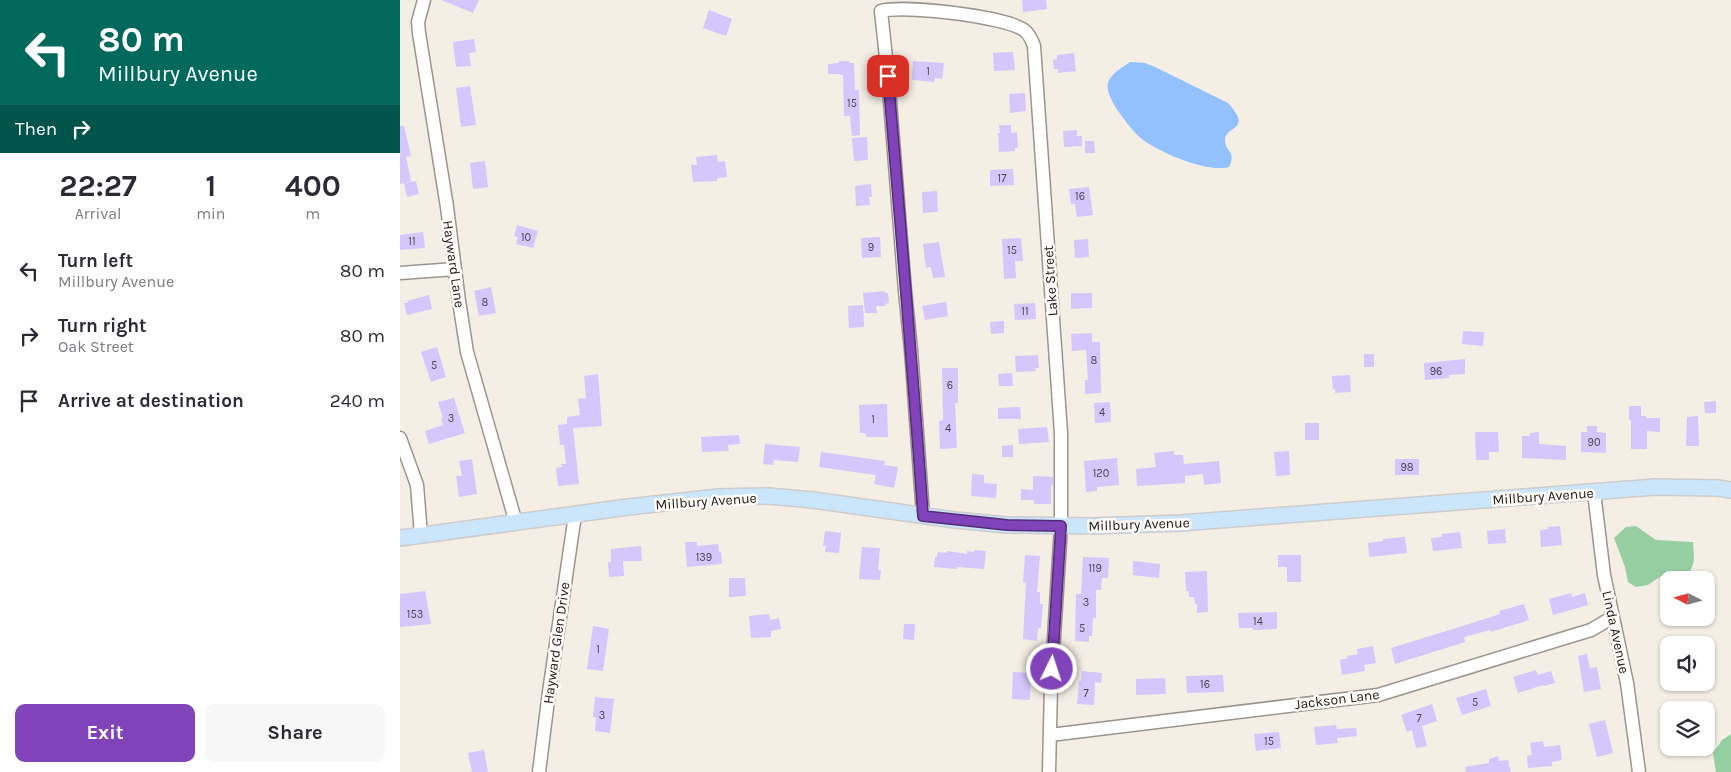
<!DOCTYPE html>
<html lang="en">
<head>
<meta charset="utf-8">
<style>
  :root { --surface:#fff; --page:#f7f7f7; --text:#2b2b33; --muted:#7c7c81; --accent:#8143b9 }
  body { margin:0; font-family:Karla,sans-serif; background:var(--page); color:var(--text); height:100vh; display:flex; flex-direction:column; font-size:19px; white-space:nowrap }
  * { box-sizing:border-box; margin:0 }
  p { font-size:16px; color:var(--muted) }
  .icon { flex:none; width:28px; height:28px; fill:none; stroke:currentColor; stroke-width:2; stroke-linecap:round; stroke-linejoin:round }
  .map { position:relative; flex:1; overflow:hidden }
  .sheet { display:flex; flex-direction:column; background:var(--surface); width:400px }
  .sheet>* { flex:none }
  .top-card { background:#00695c; color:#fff; overflow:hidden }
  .needle { width:32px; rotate:276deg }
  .controls { position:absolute; left:1260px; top:571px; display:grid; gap:10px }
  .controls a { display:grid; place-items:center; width:55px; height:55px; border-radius:10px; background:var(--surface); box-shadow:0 1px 4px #0004; font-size:25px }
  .pin { position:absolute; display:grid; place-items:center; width:42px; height:42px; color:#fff; margin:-21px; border-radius:10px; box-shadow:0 2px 8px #0006 }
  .me { position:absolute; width:55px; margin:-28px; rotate:4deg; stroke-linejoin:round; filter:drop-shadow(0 0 4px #0008) }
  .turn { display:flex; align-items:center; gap:18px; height:105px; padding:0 15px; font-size:22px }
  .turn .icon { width:65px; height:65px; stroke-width:2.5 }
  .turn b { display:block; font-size:35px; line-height:42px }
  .then { display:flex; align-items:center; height:48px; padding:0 15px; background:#0003; gap:10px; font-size:19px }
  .eta { display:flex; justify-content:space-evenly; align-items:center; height:85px; text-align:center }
  .eta b { font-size:30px; font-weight:700; line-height:35px }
  .button { display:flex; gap:10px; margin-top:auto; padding:10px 15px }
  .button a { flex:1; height:58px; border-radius:10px; background:var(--accent); color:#fff; font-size:20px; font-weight:700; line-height:58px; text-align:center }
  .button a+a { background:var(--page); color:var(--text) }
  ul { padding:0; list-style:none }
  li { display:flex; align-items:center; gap:15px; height:65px; padding:0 15px }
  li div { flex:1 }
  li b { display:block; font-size:19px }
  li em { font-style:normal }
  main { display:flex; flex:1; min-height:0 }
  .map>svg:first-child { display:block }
  .green { fill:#96d0a2 }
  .water { fill:#93c0ff }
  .building { fill:#d5c6fc }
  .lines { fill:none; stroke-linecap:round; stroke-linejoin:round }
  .minor-casing { stroke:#9b958d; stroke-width:15 }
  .major-casing { stroke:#cdcccc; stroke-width:18 }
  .minor { stroke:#fff; stroke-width:12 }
  .major { stroke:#cbe6fb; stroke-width:15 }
  .route-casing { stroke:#542c78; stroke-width:12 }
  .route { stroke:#8143b9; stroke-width:9 }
  .labels { text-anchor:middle; stroke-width:5; stroke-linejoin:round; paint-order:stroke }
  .number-label { font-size:11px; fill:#4a444f }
  .street-label { font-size:14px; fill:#1b1815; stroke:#fffcf8 }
</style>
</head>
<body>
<main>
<section class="sheet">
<div class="top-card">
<div class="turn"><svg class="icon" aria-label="left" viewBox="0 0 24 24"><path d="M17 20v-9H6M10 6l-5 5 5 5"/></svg><div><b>80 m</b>Millbury Avenue</div></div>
<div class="then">Then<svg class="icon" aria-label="right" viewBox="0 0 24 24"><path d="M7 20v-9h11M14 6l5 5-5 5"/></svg></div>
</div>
<div class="eta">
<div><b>22:27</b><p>Arrival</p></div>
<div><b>1</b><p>min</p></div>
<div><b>400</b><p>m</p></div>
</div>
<ul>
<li><svg class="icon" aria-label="left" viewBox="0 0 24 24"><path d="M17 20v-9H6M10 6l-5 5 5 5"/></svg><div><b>Turn left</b><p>Millbury Avenue</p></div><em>80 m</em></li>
<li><svg class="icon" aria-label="right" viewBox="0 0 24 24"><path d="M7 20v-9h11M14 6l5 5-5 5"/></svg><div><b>Turn right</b><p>Oak Street</p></div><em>80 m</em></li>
<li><svg class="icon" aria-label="arrive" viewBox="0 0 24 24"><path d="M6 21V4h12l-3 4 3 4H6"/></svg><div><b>Arrive at destination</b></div><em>240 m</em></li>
</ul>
<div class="button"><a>Exit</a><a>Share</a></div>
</section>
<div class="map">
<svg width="1331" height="772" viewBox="0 0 1331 772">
  <rect width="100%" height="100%" fill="#f5eee5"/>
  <path class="green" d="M1236,526L1256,540L1293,542C1294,557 1296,566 1286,576H1261L1248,585L1236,587L1228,582L1225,567L1214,538L1226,527Z
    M1331,734V772H1316L1313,753L1322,740Z"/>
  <path class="water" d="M730,62L745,63L755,67L828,103C853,131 826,125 825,140C825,152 837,151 829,167C806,173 762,153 743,140C732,131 724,119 716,108C712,101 706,91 708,83C710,74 723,67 730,62Z"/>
  <path class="building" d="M41,0H79L73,13Z
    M622,0H646L647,9L623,12Z
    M309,10L332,19L326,36L303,28Z
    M74,39L76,52L69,53L71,66L56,67L53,42Z
    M613,52L615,70L594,71L593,53Z
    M674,53L676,71L658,73V69H654L653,60L657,59V55Z
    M439,61H449V63H454L455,90H459L460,135L452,136L450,116H444L443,75H440V74H428V64L439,63Z
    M513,61L544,63L542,79L535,78L534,82L512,80Z
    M70,86L76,125L61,127L56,88Z
    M625,93L626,111L610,113L609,94Z
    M599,125H611V133L617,132L618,148H615V151L599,152L598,133H600Z
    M0,126H4L11,156L6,157L11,181L5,183L16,181L19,194L7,197L4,183L0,184Z
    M677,130V136H682V146L664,147L663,131Z
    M467,137L468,160L454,161L452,138Z
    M685,141H694L695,153H685Z
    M317,155L318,162L325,161L327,177L317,178V181L293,182L291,165H297L296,157Z
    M85,161L88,187L73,189L70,163Z
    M613,169L614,185L590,186V170Z
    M471,184L472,197H469L470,205L456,206L455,186Z
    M689,187L693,215L677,217L675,204H671L669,189Z
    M537,191L538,212L523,213L522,192Z
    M117,225L138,231L133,248L116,244L118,237L114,236Z
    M23,232L25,248L0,250V235Z
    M480,237L481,257L462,258L461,238Z
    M621,238L623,261H615L616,278L604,279L602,239Z
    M688,239L689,257L675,258L674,240Z
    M539,242L545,277L533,278L531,267L526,268L523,244Z
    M91,287L96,313L79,316L74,291Z
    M485,291V293H488L489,303L485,304L486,306H476L477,313H465L463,293Z
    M671,293H692V308L671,309Z
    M29,295L32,309L7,315L4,303H8L7,301Z
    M546,302L548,316L525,320L522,306Z
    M635,303L636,319L615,320L614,304Z
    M463,305L464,327L449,328L448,306Z
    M604,321V333L591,334L590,322Z
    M1063,331L1084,332L1083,346L1062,344Z
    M692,333V342H700L701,393L685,394V380H688L686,350L672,351L671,334Z
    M37,347L46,377L31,382L21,352Z
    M964,354H974V367H964Z
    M638,355L639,368H635L636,371L616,372L615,356Z
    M1065,359V374L1049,375V378L1025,380L1024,363Z
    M542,368H558V403H555L557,448L540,449L539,421L543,420Z
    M612,373L613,386H599L598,374Z
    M198,374L202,426L173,428L179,484L158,486L156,468L162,467L161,464H166L164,445H160L158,425L167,424V417L180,415L178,399L186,398L184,376Z
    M950,375L951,392L935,393V389L933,390L932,376Z
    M54,398L65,433L29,444L25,431L43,425L41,418H43L38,402Z
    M1316,401V413H1305L1304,402Z
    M710,402L711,422L695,423L694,403Z
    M487,404L488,437H466V433H460L459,405Z
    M1229,406H1241V416H1246V418H1260V432L1247,431V449H1231V420H1229Z
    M620,407L621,419H598V408Z
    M1298,416L1299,446H1286L1287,417Z
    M905,423H919V440H905Z
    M1187,426H1197V432L1206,433V453L1181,452V432H1187Z
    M647,427L649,442L619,444L618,429Z
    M1075,432H1098L1099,452H1089V460H1076Z
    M1139,432V444L1166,446V460L1122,458V436H1130V433Z
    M339,435L340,444L328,445L329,451L302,452L301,437Z
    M365,444L400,447L398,462L374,460L373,465L363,464Z
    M613,445V457H602V446Z
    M774,451V455H783L784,464L819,461L821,483L804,485L803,474L785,476V483L737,486L736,469L756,467L754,453Z
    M889,451L890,475L876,476L874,452Z
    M421,452L485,461L484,465L498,467L494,488L474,484L476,475L419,467Z
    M717,458L719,485L697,487V491L686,492L684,461Z
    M72,459L77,494L59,497L56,476H62L59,461Z
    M995,459H1019V475H995Z
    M572,474L584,475V483L597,484L596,498L571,496Z
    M633,476L653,477V485L651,486V504H634V500H621V489L633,490Z
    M1160,526L1162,545L1141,547L1140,530L1148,529V527Z
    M1105,529L1106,543L1088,544L1087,531Z
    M425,531L441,533L439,553L425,552L426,546H423Z
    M1060,532L1062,548L1033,551L1031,538L1042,537V534Z
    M1005,537L1007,553L969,557L968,543L983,541V539Z
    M285,542H297V546L318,544L319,552H321L322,564L287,567Z
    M241,546L242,561H223L224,576L209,577L208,562H211V549Z
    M462,547L480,548L478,570H481L480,580L459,579Z
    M574,550L586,551L584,569L557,567V569L534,567L535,557H537L538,552L547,553V551L567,554V551L574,552Z
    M625,555L640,556L637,592H640V604H643L641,628H638L637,641L623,639L626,583L623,582Z
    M878,555H901V582H887V567H878Z
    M683,557L709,558L708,578H702L701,590H696V618H693L692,636H689V642L675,641L676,594H681Z
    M733,561L760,564L759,578L733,575Z
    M807,571L808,612L797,613V604H795L794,597H789V591H786L785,572Z
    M329,578H345L346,596L329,597Z
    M25,591L31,624L0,627V594Z
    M1171,593L1172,597L1185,593L1188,605L1153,615L1149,599Z
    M1124,604L1129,620L1091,632L1090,630L1064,637L1065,642L995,664L991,648L1066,625L1100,614L1099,611Z
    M877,612V629L853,630V628H839L838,613Z
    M369,614L370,620L379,618L381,629L371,631V637L351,638L349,616Z
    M504,624H515L514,640L503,639Z
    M193,626L209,629L203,671L187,669Z
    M973,646L976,663L964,665L965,671L942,675L940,660L948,658L947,656L958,654L957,649Z
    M1187,654L1190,668L1197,667L1201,689L1184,692L1178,656Z
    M1136,670L1138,675L1151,671L1155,683L1144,686L1143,685L1118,693L1113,677Z
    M682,671L702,673L701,683L695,682L694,705L677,704L679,681H681Z
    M613,672L631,673L630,700L612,699Z
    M823,675L824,692L787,693L786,676Z
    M765,678L766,694L736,695V679Z
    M1086,689L1091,706L1062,715L1056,698Z
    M195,697L214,699L210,733L195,731L196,718L193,717Z
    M1032,704L1037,721L1022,726L1027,746L1016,748L1012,730L1007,732L1001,715Z
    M1205,720L1213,753L1197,757L1189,724Z
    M936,725L937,729L956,728L957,736L937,738L938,743L916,745L914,727Z
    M879,732L881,748L856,751L854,734Z
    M1143,741L1144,747L1160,745L1162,760L1152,762V766L1128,768L1127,756L1132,755L1130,743Z
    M84,750L88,772H72L68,753Z
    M1098,756L1099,761L1108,760L1111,772H1066L1065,767L1089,763V759Z"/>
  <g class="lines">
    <g class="minor-casing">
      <path id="minor" d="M24,0L18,22L19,33L47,207L59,301L67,352L116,523
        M0,273L55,269
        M0,438L17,485L21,535
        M1194,492L1204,575L1227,683L1239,772
        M523,515L511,350L505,291L488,76L481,11C505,5 603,16 624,30C629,34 632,40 634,46L661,433V526L651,685L649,772
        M650,735L978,695L1191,630L1213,617
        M139,772L149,692L175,515"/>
    </g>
    <g class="major-casing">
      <path id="major" d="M0,538L228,507L318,497L368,496L413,500L555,520L607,525L692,526L781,523L1255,487L1318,488L1331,490"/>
    </g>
    <use href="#minor" class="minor"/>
    <use href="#major" class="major"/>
  </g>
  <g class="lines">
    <g class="route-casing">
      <path id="route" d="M488,76C500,222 513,369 523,516L607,525L661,526L652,669"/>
    </g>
    <use href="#route" class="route"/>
  </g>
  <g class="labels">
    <g class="number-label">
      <text x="528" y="75">1</text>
      <text x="452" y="107">15</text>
      <text x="602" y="182">17</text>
      <text x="680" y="200">16</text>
      <text x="126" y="241">10</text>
      <text x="12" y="245">11</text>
      <text x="471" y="251">9</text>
      <text x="612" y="254">15</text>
      <text x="85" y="306">8</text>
      <text x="625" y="315">11</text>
      <text x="694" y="364">8</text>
      <text x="34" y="369">5</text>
      <text x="1036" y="375">96</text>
      <text x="550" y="389">6</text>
      <text x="702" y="416">4</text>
      <text x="51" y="422">3</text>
      <text x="473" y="423">1</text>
      <text x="548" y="432">4</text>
      <text x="1194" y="446">90</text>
      <text x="1007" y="471">98</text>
      <text x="701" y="477">120</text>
      <text x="304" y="561">139</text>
      <text x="695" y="572">119</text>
      <text x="686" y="606">3</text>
      <text x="15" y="618">153</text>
      <text x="858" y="625">14</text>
      <text x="682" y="632">5</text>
      <text x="198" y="653">1</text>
      <text x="805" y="688">16</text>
      <text x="686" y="697">7</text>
      <text x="1075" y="706">5</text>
      <text x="202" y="719">3</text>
      <text x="1019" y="722">7</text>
      <text x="869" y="745">15</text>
    </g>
    <g class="street-label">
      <text transform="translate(54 264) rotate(82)" y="5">Hayward Lane</text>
      <text transform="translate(650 281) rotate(-94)" y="5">Lake Street</text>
      <text transform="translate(1143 496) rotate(-4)" y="5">Millbury Avenue</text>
      <text transform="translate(306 501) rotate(-4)" y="5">Millbury Avenue</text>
      <text transform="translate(739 524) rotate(-2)" y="5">Millbury Avenue</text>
      <text transform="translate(1216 632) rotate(78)" y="5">Linda Avenue</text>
      <text transform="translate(156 643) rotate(-82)" y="5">Hayward Glen Drive</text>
      <text transform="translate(937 699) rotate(-7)" y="5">Jackson Lane</text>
    </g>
  </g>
</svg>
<div class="controls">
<a><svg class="needle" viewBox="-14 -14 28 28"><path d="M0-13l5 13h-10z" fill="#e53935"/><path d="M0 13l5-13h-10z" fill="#7c7c81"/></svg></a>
<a><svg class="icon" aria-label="sound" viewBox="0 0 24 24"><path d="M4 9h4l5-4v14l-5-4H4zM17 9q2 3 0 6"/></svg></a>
<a><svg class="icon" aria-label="layers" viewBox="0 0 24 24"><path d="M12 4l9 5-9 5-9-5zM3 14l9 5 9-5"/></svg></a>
</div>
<div class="pin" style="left:488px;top:76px;background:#d93025"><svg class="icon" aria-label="arrive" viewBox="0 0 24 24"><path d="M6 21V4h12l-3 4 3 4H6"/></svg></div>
<svg class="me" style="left:652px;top:669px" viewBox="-20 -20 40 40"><circle r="17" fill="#8143b9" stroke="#fff" stroke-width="3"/><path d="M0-11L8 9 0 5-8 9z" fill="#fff"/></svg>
</div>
</main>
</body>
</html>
